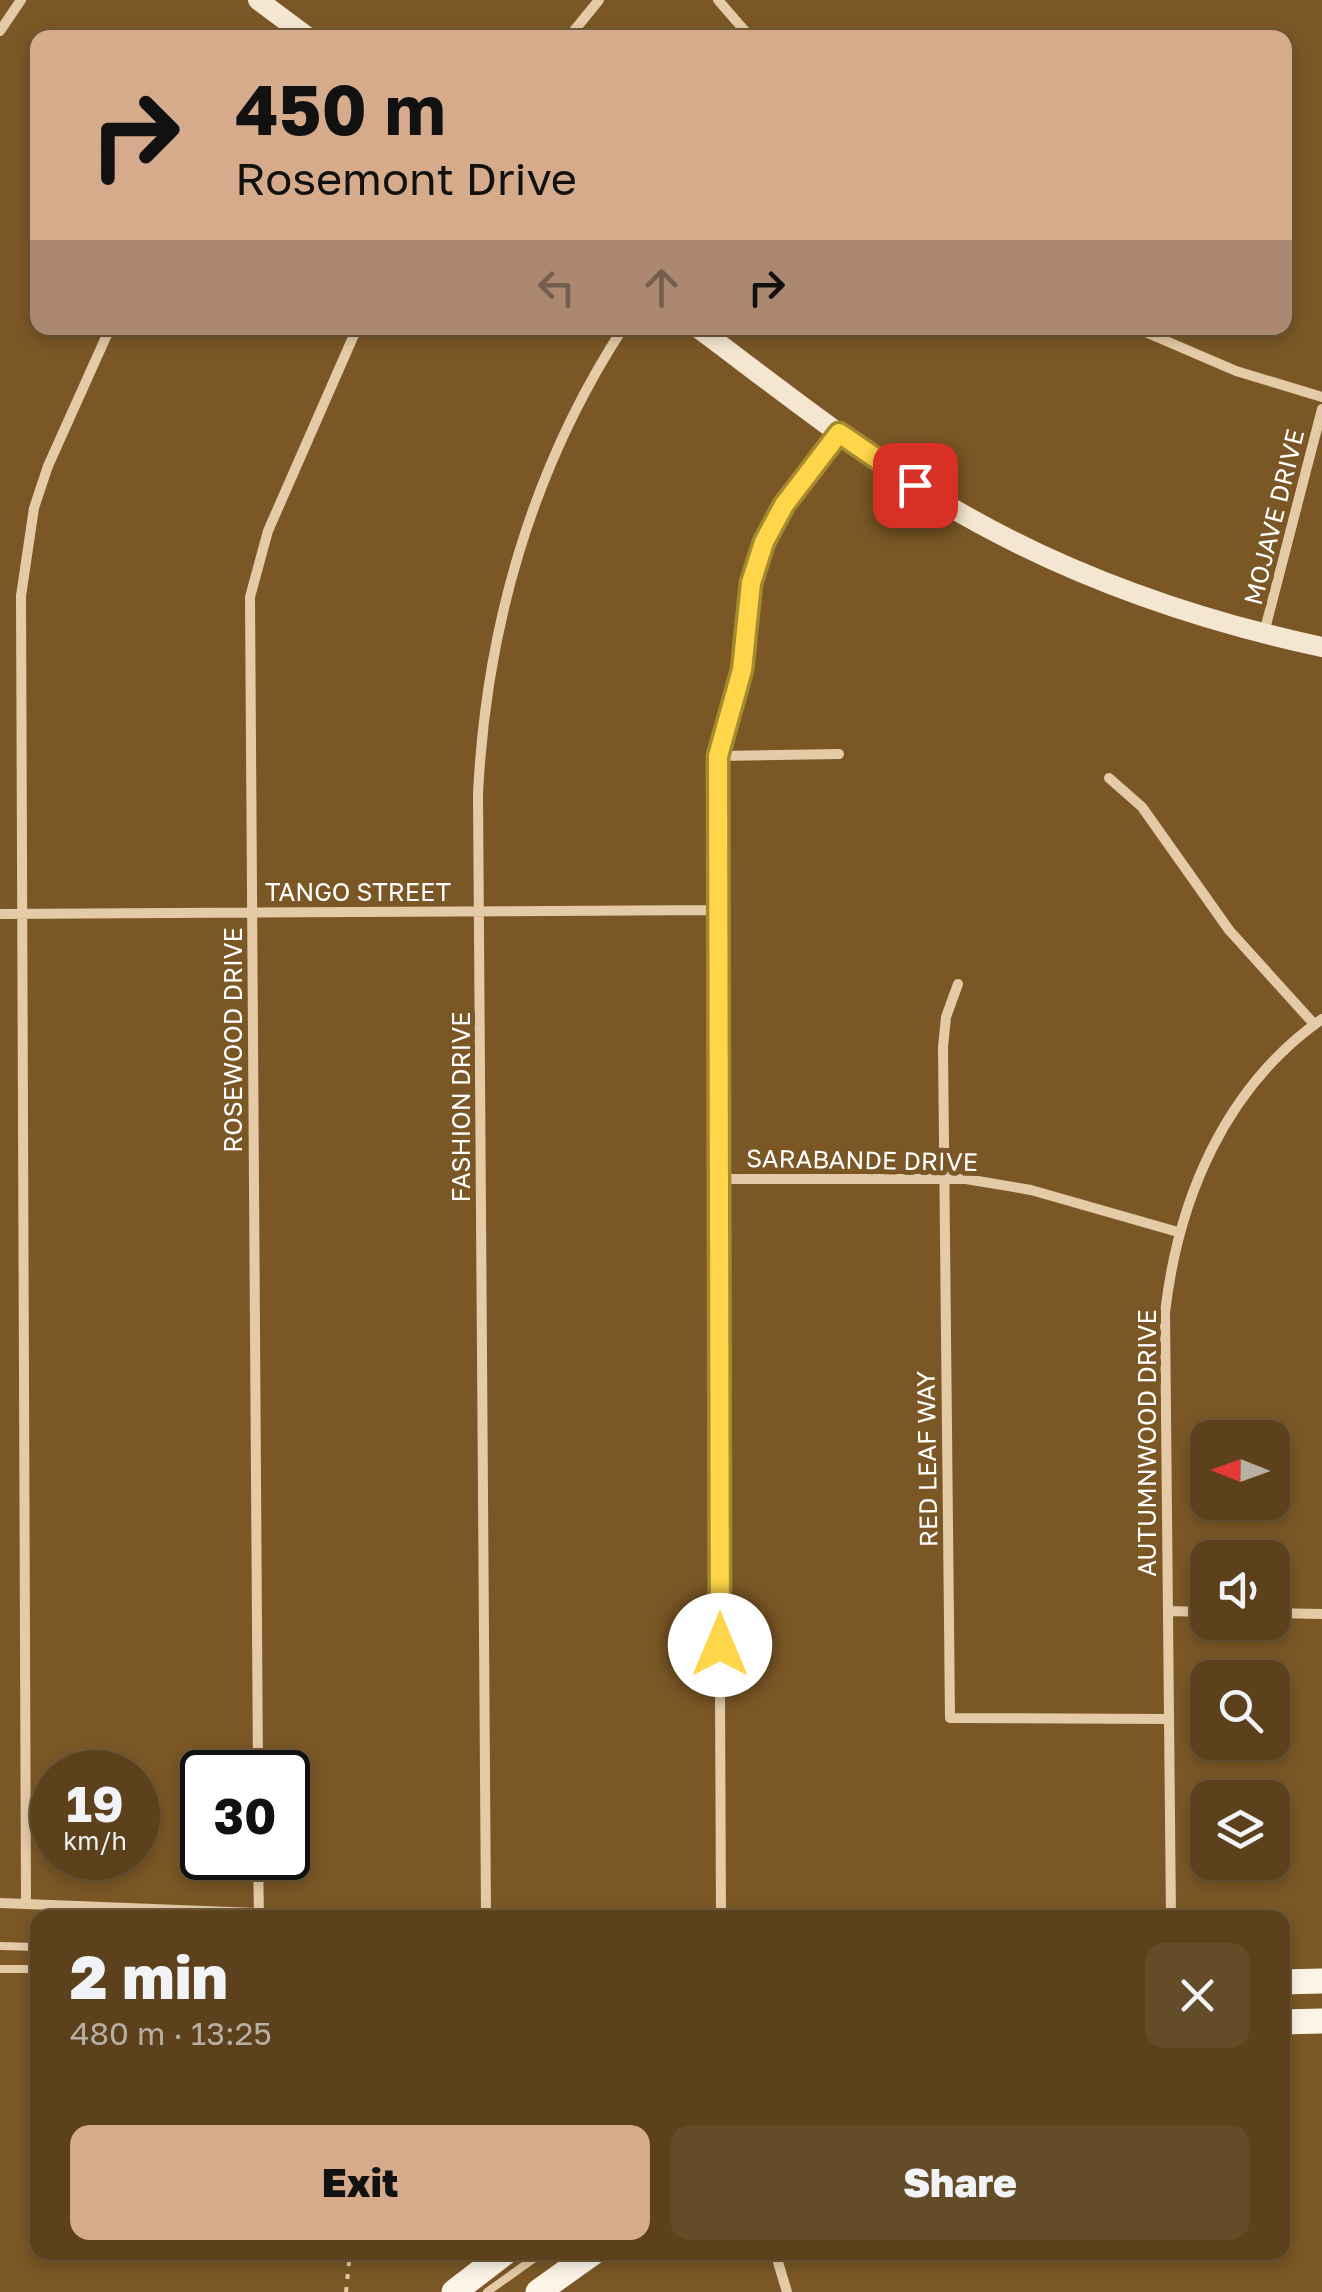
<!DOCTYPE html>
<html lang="en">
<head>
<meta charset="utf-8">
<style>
  :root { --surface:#5c411c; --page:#654c29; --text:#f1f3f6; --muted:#b8afa3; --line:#715a3b; --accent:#d6ab8b }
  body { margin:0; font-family:"Golos Text",sans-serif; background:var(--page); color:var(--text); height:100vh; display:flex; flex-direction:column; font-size:38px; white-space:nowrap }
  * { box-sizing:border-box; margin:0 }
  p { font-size:32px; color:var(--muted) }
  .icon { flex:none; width:55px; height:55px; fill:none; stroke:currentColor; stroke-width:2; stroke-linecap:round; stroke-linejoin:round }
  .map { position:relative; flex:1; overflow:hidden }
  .details { position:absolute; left:30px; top:1910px; width:1260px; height:350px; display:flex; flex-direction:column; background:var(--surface); border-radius:20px; box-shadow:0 5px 15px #0003,0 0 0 2px var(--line) }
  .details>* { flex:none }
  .hud { position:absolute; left:30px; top:30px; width:1262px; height:305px; border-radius:20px; box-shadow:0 5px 15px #0003,0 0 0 2px var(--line); background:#d6ab8b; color:#111; overflow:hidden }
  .needle { width:65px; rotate:271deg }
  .buttons { position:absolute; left:1190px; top:1420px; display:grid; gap:20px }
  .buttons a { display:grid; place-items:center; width:100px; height:100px; border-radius:20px; background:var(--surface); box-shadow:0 5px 15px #0003,0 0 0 2px var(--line); font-size:50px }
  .speed { position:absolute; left:30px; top:1750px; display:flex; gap:20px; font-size:50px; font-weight:700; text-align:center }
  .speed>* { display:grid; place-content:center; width:130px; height:130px; border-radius:50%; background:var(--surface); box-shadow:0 5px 15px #0003,0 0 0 2px var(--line); line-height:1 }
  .speed small { font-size:25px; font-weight:400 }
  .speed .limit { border:5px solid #111; border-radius:15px; background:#fff; color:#111 }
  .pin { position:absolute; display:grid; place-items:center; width:85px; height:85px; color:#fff; margin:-42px; border-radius:20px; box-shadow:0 5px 15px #0006 }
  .me { position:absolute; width:110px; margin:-55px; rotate:0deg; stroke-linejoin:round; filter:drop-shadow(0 0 8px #0008) }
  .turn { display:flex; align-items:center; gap:35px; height:210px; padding:0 40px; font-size:45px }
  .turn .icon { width:130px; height:130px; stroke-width:2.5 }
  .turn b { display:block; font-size:70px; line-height:85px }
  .lanes { display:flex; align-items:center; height:95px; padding:0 40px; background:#0003; justify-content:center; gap:50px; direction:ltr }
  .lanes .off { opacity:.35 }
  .round { display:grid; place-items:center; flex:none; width:105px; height:105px; border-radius:20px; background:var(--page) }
  .headline { display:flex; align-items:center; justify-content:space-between; height:170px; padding:0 40px }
  h1 { font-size:60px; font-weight:800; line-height:75px }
  .cta { display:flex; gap:20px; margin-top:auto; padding:20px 40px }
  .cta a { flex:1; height:115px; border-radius:20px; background:var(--accent); color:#111; font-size:40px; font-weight:800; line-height:115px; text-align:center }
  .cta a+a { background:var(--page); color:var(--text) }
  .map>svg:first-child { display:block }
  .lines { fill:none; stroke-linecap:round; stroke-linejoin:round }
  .path { stroke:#e4caa7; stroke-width:4; stroke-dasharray:5 8; stroke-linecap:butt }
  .lane { stroke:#e4caa7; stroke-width:8 }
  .street { stroke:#e4caa7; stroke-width:10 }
  .secondary { stroke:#f4e6d0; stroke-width:20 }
  .primary { stroke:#fcf5e7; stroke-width:25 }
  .route-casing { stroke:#a68a30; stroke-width:25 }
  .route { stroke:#ffd54a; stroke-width:18 }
  .labels { text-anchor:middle; stroke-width:10; stroke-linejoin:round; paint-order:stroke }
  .street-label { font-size:25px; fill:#fff; stroke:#7a5725 }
</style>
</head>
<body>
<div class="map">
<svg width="1322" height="2292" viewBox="0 0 1322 2292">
  <rect width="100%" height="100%" fill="#7a5725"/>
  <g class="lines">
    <path class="path" d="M346,2292L350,2252"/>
    <path class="lane" d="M0,1946L38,1947
      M0,1969H38
      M487,2292L543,2252"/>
    <path class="street" d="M718,0L751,38
      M0,31L21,0
      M568,38L599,0
      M1136,328L1236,371L1322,397
      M1264,633L1322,409
      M719,756L839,754
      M1109,778L1142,807L1229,930L1314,1024
      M0,914L717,910
      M958,984L946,1017L943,1047L950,1718L1169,1719
      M719,1179H966L1031,1190L1178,1232
      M1168,1611L1208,1612
      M1272,1613L1322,1614
      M258,1772L250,597L268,531L357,328
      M258,1858L259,1917
      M0,1903L259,1913L559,1918
      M26,1904L21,596L34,508L48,466L110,328
      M486,1915L478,794C486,628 532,468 623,328
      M721,1918L716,775L722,735L742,670L756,562L784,505L839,433
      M1171,1918L1165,1313C1178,1199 1225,1087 1322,1019
      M775,2252L787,2292"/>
    <path class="secondary" d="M258,0L309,38
      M698,328C777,387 855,449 940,501C1058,572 1187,618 1322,647"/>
    <path class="primary" d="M1282,1982L1322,1981
      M1282,2022L1322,2021
      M454,2292L506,2252
      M538,2292L594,2252"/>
  </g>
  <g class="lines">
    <g class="route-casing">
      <path id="route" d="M720,1645L718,756L742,670L751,583L764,542L784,505L839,433L915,485"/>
    </g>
    <use href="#route" class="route"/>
  </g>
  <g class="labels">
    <g class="street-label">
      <text transform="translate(1274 517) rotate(-76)" y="9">MOJAVE DRIVE</text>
      <text x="358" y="901">TANGO STREET</text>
      <text transform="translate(233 1040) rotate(-90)" y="9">ROSEWOOD DRIVE</text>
      <text transform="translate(461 1107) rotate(-90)" y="9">FASHION DRIVE</text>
      <text transform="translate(862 1160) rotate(1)" y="9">SARABANDE DRIVE</text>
      <text transform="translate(1147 1443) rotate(-90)" y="9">AUTUMNWOOD DRIVE</text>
      <text transform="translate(927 1459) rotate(-91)" y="9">RED LEAF WAY</text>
    </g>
  </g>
</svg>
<div class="buttons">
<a><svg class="needle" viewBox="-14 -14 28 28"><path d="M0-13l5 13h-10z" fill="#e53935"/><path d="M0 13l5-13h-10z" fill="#b8afa3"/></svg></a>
<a><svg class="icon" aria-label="sound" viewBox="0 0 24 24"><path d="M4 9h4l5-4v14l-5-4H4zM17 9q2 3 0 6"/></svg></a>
<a><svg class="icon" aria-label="search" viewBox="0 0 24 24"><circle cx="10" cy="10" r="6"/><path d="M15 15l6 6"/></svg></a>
<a><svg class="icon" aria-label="layers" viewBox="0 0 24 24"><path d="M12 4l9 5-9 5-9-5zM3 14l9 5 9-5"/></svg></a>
</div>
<div class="speed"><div>19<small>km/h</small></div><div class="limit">30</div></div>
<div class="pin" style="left:915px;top:485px;background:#d93025"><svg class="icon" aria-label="arrive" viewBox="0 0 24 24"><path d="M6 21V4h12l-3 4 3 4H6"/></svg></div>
<svg class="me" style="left:720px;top:1645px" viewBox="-20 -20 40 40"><circle r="19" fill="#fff"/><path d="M0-13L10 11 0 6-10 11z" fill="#ffd54a"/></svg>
<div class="hud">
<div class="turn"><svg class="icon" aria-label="right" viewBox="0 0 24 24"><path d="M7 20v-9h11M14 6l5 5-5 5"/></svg><div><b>450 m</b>Rosemont Drive</div></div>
<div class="lanes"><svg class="icon off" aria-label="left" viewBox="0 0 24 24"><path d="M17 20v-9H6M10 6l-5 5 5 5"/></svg><svg class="icon off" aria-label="ahead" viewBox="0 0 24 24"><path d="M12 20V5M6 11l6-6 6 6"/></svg><svg class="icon" aria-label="right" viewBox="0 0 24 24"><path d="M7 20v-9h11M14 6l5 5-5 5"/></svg></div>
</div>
<section class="details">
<div class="headline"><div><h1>2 min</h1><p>480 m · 13:25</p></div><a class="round"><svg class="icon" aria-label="close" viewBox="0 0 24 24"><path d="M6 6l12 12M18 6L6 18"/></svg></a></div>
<div class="cta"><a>Exit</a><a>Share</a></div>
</section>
</div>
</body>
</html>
